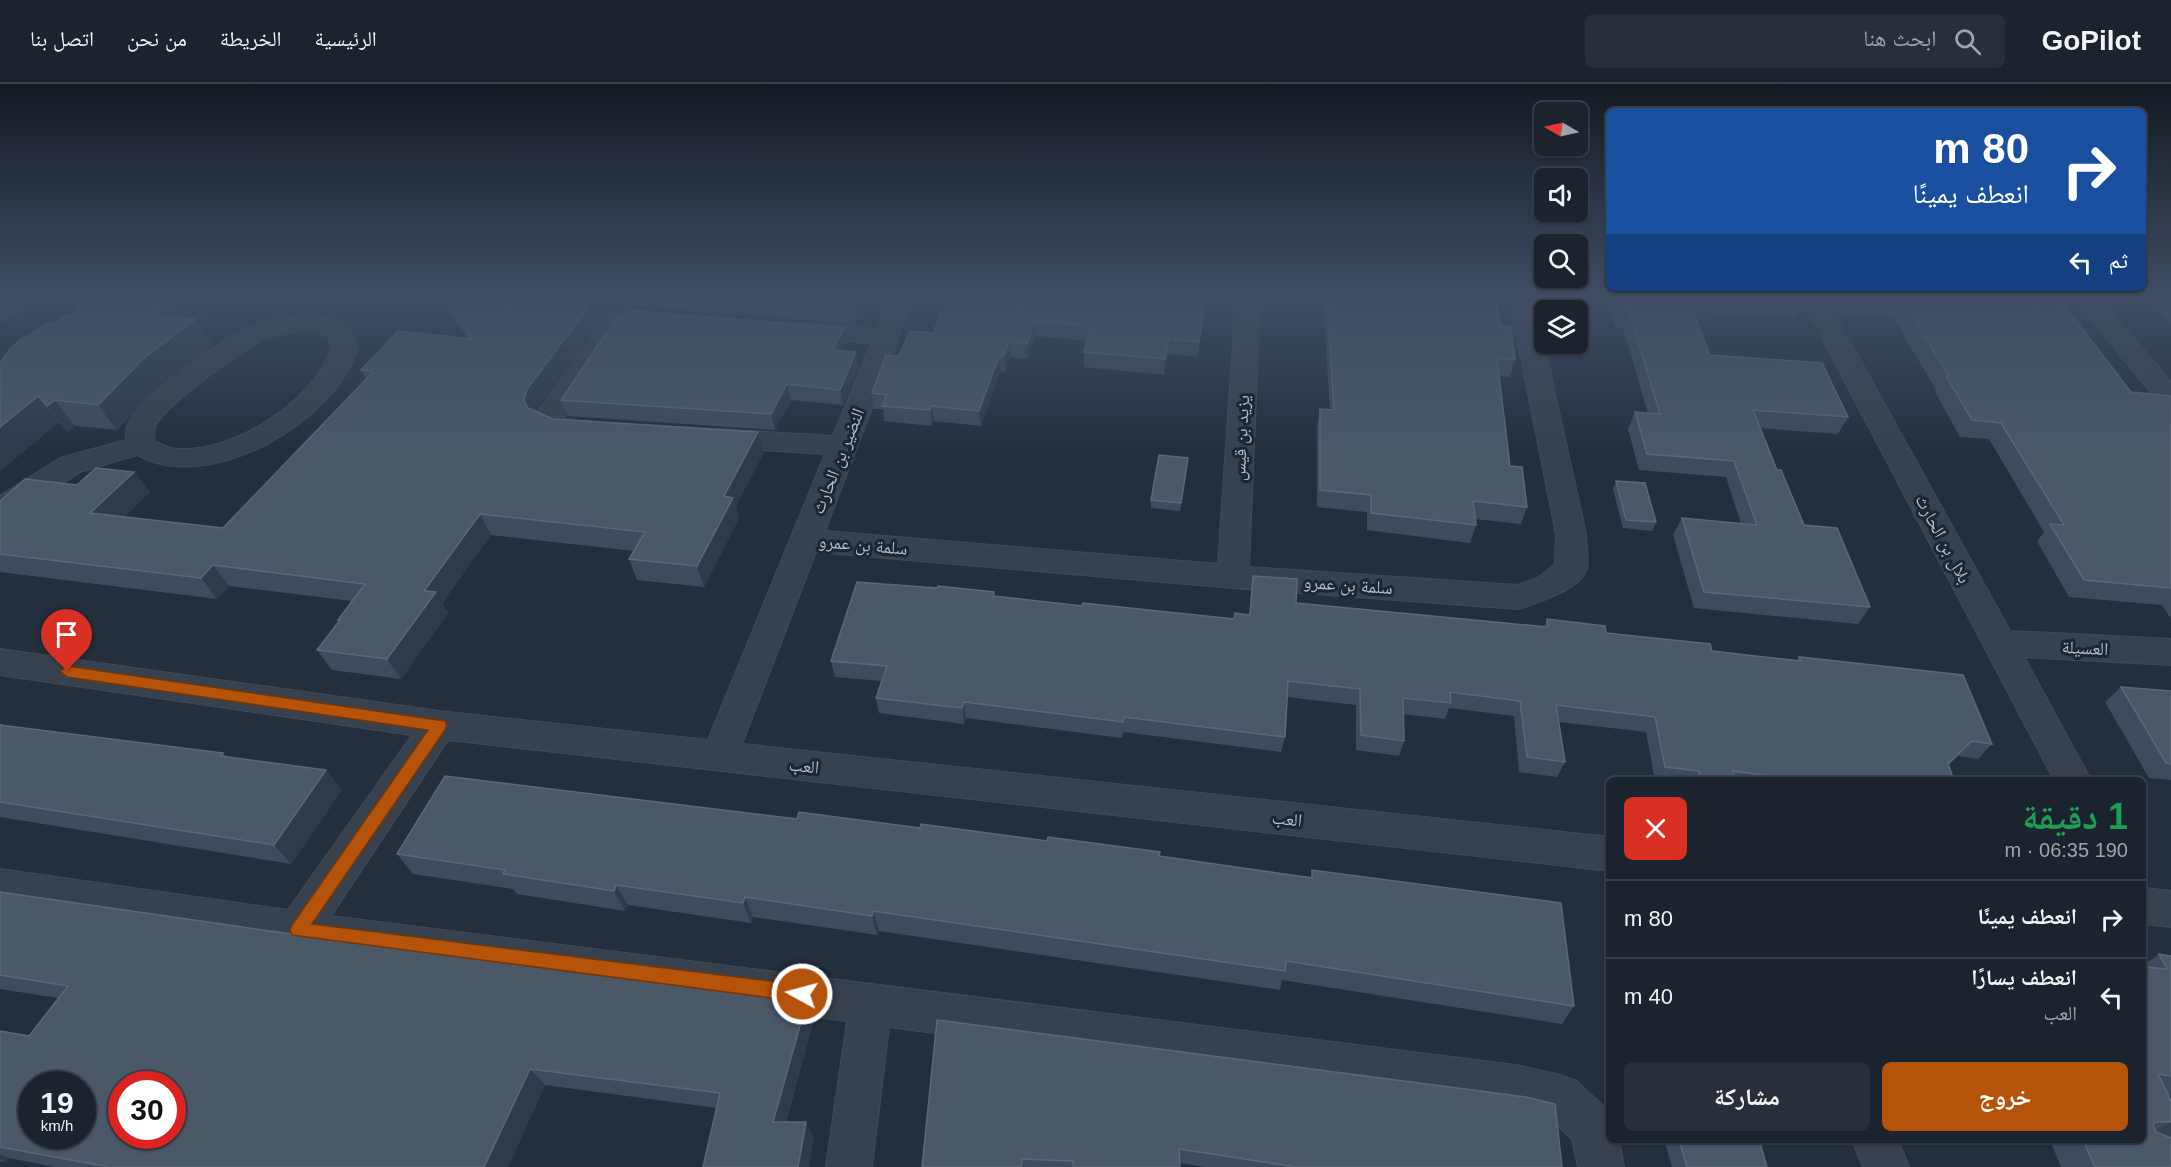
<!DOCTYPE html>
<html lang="ar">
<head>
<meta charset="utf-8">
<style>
  :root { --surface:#1b232e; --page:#282f3a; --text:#f1f3f6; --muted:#a0a4aa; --line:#39404a; --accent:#b45309 }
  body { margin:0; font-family:Arial,"Noto Naskh Arabic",sans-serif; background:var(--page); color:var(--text); direction:rtl; height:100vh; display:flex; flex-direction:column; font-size:22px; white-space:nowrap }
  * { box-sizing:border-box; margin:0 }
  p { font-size:20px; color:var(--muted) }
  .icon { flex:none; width:33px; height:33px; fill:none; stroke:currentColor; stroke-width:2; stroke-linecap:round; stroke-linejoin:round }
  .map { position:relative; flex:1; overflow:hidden; direction:ltr }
  .panel { position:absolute; left:1606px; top:693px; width:540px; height:366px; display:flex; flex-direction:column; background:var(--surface); border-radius:9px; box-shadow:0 2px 4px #0004,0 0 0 2px var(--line); direction:rtl }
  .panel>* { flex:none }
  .guide { position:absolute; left:1606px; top:24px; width:540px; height:183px; border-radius:9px; box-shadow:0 2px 4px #0004,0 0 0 2px var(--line); direction:rtl; background:#1a4fa0; color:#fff; overflow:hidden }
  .needle { width:39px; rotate:279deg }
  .controls { position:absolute; left:1534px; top:18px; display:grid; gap:12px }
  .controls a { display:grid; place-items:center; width:54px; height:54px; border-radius:9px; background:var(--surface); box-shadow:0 2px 4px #0004,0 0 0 2px var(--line); font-size:30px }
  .speed { position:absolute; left:18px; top:987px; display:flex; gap:12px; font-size:30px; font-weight:700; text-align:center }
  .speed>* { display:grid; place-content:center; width:78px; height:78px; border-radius:50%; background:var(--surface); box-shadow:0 2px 4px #0004,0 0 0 2px var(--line); line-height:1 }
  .speed small { font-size:15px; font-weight:400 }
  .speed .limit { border:9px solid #d22; background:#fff; color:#111 }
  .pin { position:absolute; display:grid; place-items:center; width:51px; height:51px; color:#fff; margin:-62px -26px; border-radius:50% 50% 50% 0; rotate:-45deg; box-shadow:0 0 6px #0007 }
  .pin .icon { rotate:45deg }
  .me { position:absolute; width:66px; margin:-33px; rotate:277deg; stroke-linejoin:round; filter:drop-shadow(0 0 4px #0008) }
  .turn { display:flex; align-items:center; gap:21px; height:126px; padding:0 18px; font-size:27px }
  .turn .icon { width:78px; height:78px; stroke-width:2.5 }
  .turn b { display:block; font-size:42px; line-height:51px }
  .then { display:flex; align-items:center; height:57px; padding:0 18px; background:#0003; gap:12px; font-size:22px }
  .round { display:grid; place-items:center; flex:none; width:63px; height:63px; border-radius:9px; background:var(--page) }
  .summary { display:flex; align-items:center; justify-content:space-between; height:102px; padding:0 18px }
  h1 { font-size:36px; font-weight:800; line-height:45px; color:#1e9e55 }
  .cta { display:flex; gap:12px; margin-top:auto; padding:12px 18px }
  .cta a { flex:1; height:69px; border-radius:9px; background:var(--accent); color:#fff; font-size:24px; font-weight:800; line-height:69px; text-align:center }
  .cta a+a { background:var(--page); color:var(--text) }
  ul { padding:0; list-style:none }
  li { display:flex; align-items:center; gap:18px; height:78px; padding:0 18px; border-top:2px solid var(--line) }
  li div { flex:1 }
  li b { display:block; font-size:22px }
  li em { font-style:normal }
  header { display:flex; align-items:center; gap:36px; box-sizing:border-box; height:84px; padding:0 30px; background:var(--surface); border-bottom:2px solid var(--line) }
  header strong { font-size:28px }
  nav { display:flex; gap:33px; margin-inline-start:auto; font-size:21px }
  .search { width:420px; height:54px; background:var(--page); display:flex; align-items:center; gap:15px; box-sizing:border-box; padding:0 21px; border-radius:9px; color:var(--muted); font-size:22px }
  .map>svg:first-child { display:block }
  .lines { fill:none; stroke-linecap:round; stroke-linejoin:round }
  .minor-casing { stroke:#414a57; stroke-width:2 }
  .minor { fill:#38414e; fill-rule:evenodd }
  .wall { fill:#3f4b5c }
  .shaded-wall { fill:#2f3b4b }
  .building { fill:#4b5868; stroke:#5c6777; stroke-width:1.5; fill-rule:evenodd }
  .route { fill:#b45309; stroke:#753606; stroke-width:1.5 }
  .labels { text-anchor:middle; stroke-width:6; stroke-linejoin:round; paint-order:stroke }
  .street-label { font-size:18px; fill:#b4bcc9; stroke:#1d2633 }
</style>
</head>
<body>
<header>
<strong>GoPilot</strong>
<div class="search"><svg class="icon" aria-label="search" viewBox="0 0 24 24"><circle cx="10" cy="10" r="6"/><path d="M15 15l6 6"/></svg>ابحث هنا</div>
<nav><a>الرئيسية</a><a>الخريطة</a><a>من نحن</a><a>اتصل بنا</a></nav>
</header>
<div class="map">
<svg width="2171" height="1083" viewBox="0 0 2171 1083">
  <rect width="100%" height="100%" fill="#242f3e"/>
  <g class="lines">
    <g class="minor-casing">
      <path id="minor" d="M6,214H35L9,235L0,238V219Z
        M889,214H914L825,447L1218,480L1236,214H1260L1249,483L1517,501L1538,494L1555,480L1556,450L1509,214H1534L1586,450C1586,460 1589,474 1587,484C1581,506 1537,519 1518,525L1233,504L816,468L742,660L1610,753V787L448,656L331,832L1516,981L1560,991L1576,997L1609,1027L1610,1056H1619L1624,1083H1578L1572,1055L1548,1033L1516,1025L889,943L872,1083H826L847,937L298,865L0,821V785L288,826L412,651L0,591V565L439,627L708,656L825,370L717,363L707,360L703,354L707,348L717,345L833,352L871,259L800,254L791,251L787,246L791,241L800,238L877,244Z
        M1801,214H1826L2010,547L2171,555V581L2024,573L2091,696H2054Z
        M2074,214H2100L2171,298V323L2161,321Z
        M635,225L644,228L648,233L644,238L632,241L620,248L566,327L564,334L567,335L598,339L602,345L598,351C578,356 547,356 535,337L538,327L602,238L615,230Z
        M315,231L348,242L358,262C338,337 209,412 137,371L80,388L11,433L0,436V412L60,374L126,356C126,352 126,346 127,342C137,315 220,255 247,244C269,235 292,233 315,231ZM313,247L328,252L332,262C316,317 229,373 171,364C165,363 160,359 154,357C155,353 154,346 155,343C163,323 246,262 267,254C282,248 297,248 313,247Z
        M2144,804L2171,807V843L2144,840Z
        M2144,1022L2171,1025V1071L2144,1068L2128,1061L2126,1056H2144Z
        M1852,1056H1898L1909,1083H1863Z"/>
    </g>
    <use href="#minor" class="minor"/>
  </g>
  <path class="wall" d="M93,214H222L197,236L213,260L161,300L117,346L75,342L68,348L59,338L0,387L54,240L70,232Z
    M439,214H863L864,223L856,240L639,222L614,228L600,237L536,326V327L553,335L758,348L764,368L736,422L739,434L704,503L637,496L629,475L634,467L491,451L442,519L448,529L401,595L332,586L317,566L339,538L338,536L352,517L229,502L217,515L0,488V417L77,401L134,388L150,408L124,433L223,444L366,295L361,286L467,254Z
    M951,214H1205L1198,273L1168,270L1164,291L1084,283V268L1087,257L1035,252L1028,275L1010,273L1005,288L1000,287L981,342L934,337L932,342L884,337L883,325H874L872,309L899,272L933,249L946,227Z
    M1323,214H1495L1501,242L1515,276L1510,293L1499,292L1510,382L1527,423L1521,440L1475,435L1476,441L1470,459L1367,446V428L1317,423V342L1320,325L1330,326Z
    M1606,214H1813L1806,228H1796L1794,233L1693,228L1710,271L1848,333L1838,350L1760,344L1777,386L1804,441L1870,523L1858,540L1694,524L1673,451L1682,434L1741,440L1726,393L1639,386L1628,345L1635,328L1648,329L1623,244L1615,243Z
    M1828,214H2059L2131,308L2171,312V535L2162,521L2069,513L2037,457L2044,448L1989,355L1960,353L1935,308L1936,306L1894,234L1838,230Z
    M2147,214H2171V243Z
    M847,259L843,267L856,268L858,284L843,321L791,316L775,346L567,332L561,316Z
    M1187,382L1180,427L1151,424V416Z
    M1616,397L1656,438L1652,447L1623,444L1613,405Z
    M1253,492L1296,519L1544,543L1547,535L1606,549L1712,567L1797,576L1799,573L1992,660L1978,675L1958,672L1948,681L1954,696H1655L1646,648L1559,638L1565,678L1557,693L1519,688L1514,632L1449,624L1445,635L1403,630L1404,657L1399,672L1356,666V621L1287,613L1285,653L1281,668L1123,648L1122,654L966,634L964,640L879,629L876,614L882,597L835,593L831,577L995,512L1082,522L1234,535L1249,530Z
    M2121,603L2171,607V696L2149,694L2105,618Z
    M0,639L4,642L223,669L227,673L326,686L342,706L291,780L0,733Z
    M797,735L920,744L1159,772L1311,793L1312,786L1574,922L1562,940L1282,896L1280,906L879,847L877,851L753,833L751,839L628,821L625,827L517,810L513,805L413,790L397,770Z
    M0,808L277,848L807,917L814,935L786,1038L814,1054L717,1024L545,1001L508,1083H56L9,1074L6,1078L0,1077V947L29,952L58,914L0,905Z
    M1610,854V878L1605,861Z
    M2159,870L2171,872V1012L2168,1011L2171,1038L2156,1046L2171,1083H2061L2050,1056H2144V881Z
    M937,936L1562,1083H1204L1180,1079V1083H922Z
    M1664,1056H1759L1767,1083H1672Z"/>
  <path class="shaded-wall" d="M176,214H222L197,236L213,260L161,300L117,346L98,321L156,231Z
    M597,214H637L639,222L614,228L600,237L536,326L533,336L524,316L527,305L593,217Z
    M855,214H863L864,223L856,240L853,220Z
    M1205,214L1198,273L1199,258Z
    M1034,237L1035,252L1028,275L1027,260Z
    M844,244L847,259L836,282L833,266Z
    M1169,255L1168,270L1164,291L1165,275Z
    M1009,258L1010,273L1005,288L1004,272Z
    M856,268L858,284L843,321L840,306Z
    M999,272L1000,287L981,342L979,327Z
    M787,300L791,316L775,346L771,330Z
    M38,312L59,338L0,387V343Z
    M55,316L75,342L68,348L47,322Z
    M932,322L934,337L932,342L930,326Z
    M758,348L764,368L736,422L739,434L704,503L697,482L724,412Z
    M134,388L150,408L107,450L90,429Z
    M480,430L491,451L442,519L448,529L401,595L387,575L424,507Z
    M213,481L229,502L217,515L201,494Z
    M964,618L966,634L964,640L962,624Z
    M1972,657L1958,672L1934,695L1948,680Z
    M326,686L342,706L291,780L274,761Z
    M616,801L628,821L625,827L614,807Z
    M745,813L753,833L751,839L743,819Z
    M873,827L879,847L877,851L872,832Z
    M807,917L814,935L781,1054L773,1038Z
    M530,985L545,1001L508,1083H484Z
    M806,1038L814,1054L809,1083H798Z
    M0,1070L9,1074L6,1078L0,1075Z"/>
  <path class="building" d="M93,214H176L156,231L196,235L143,275L98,321L55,316L47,322L38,312L0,343V279L9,266L20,256L49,239L54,240L64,232H70Z
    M444,214H597L593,217L527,305L524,316L528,324L553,335L758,348L724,412L733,414L697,482L629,475L645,448L480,430L424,507L436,508L387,575L317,566L340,536H338L365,500L213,481L201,494L0,470V417L25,395L77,401L96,384L134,388L90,429L223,444L373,288L361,286L398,247L472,255Z
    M787,214H855L853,220Z
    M951,214H1205L1199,258L1169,255L1165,275L1084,268L1091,242L1034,237L1027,260L1009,258L1004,272H999L979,327L932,322L930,326L882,322L887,311L872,309L886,271L899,272L910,247L933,249L943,226L946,227Z
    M1327,214H1495L1501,242L1511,243L1515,276L1497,274L1510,382L1522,383L1527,423L1473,417L1476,441L1371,429V411L1320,406V325L1334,326Z
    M1618,214H1688L1710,271L1822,279L1848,333L1753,326L1777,386H1781L1804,441L1837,444L1870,523L1704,508L1682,434L1757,441L1734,377L1647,370L1635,328L1660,330L1629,228L1622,227Z
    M1758,214H1801L1802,216Z
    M1850,214H2059L2131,308L2171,312V504L2084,496L2050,440L2064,441L2001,339L1972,336L1946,292H1949L1904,218Z
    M634,227L844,244L833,266L856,268L840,306L787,300L771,330L561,316L616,234Z
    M1159,371L1188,374L1181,419L1151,416Z
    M1616,397L1645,399L1656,438L1626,436Z
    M1253,492L1297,495L1296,519L1548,543L1547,535L1605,542L1606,549L1710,560L1712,567L1801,577L1799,573L1963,591L1992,660L1972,657L1948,680L1954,696H1792V695L1733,687L1735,696H1701L1699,687L1665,683L1655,633L1556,621L1565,678L1527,673L1520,617L1450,608L1451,619L1403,614L1404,657L1361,651L1360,605L1288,597L1285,653L1124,633L1123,638L964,618L962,624L876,614L887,582L831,577L857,498L937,504L938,502L994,508L993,512L1082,522L1083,519L1234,535L1235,529L1250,531Z
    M2121,603L2171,607V680L2166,679Z
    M0,641L223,669L221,672L326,686L274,761L0,718Z
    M445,692L797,735L799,728L920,744L921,740L1047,757L1048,753L1160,768L1159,772L1312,794V786L1561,819L1574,922L1286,877L1285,887L873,827L872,832L745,813L743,819L616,801L614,807L503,790L505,786L397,770Z
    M0,808L277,848L807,917L773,1038H806L798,1083H703L720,1009L530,985L484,1083H109L0,1063V947L29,952L68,902L0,891ZM32,1000H82V1052H32ZM122,1000H172V1052H122Z
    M2159,870L2171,872V992L2158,990L2171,1017V1038H2155L2153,1041L2156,1048L2171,1054V1083H2095L2083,1056H2144V883L2167,885Z
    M937,936L1526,1013L1555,1020L1562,1083H1296L1179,1065L1180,1083H1073V1077L1022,1075L1021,1083H922Z
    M1679,1056H1759L1767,1083H1687Z"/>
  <linearGradient id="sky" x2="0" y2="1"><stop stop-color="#141a22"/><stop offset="0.58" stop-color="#3f4d63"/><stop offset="1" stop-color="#3f4d63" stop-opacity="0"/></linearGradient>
  <rect width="2171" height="366" fill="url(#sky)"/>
  <path class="route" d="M67,582L445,637L447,641L445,646L312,840L802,901L808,904L811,910L808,915L802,918L292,851L290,846L292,841L428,646L67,593L60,587Z"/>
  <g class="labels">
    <g class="street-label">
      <text transform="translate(1241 354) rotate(-87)" y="6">يزيد بن قيس</text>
      <text transform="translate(838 377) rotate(-68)" y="6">النضير بن الحارث</text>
      <text transform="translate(1943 455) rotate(62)" y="6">بلال بن الحارث</text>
      <text transform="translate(863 461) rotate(5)" y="6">سلمة بن عمرو</text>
      <text transform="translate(1348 501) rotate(4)" y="6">سلمة بن عمرو</text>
      <text transform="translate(2085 564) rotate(3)" y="6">العسيلة</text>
      <text transform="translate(804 682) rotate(6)" y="6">العب</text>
      <text transform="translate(1287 735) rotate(6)" y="6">العب</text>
    </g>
  </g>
</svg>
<div class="controls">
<a><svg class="needle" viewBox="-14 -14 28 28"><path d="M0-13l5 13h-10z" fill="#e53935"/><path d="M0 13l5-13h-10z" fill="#a0a4aa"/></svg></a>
<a><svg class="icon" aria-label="sound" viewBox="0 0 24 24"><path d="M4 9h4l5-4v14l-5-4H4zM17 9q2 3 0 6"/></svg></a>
<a><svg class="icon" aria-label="search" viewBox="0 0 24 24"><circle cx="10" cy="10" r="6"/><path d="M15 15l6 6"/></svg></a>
<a><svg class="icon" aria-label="layers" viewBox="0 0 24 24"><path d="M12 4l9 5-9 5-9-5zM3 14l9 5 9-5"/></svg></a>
</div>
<div class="speed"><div>19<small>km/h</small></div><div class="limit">30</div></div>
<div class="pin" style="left:67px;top:587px;background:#d93025"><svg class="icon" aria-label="arrive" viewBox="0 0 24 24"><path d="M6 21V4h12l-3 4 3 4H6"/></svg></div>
<svg class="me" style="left:802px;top:910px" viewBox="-20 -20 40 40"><circle r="17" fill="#b45309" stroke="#fff" stroke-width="3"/><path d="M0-11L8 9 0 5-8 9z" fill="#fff"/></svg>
<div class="guide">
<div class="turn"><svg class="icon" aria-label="right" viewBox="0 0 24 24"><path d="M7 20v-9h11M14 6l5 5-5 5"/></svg><div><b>80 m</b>انعطف يمينًا</div></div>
<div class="then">ثم<svg class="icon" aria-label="left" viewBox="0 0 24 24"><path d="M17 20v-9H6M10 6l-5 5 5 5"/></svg></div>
</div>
<section class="panel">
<div class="summary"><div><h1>1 دقيقة</h1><p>190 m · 06:35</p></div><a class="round" style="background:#d93025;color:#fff"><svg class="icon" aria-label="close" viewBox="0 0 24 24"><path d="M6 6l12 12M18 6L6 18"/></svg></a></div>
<ul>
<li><svg class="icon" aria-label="right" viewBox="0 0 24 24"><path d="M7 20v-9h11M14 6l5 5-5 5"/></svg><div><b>انعطف يمينًا</b></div><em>80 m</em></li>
<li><svg class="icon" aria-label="left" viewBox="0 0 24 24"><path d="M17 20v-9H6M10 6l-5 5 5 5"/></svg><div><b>انعطف يسارًا</b><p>العب</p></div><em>40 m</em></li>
</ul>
<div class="cta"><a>خروج</a><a>مشاركة</a></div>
</section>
</div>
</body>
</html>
